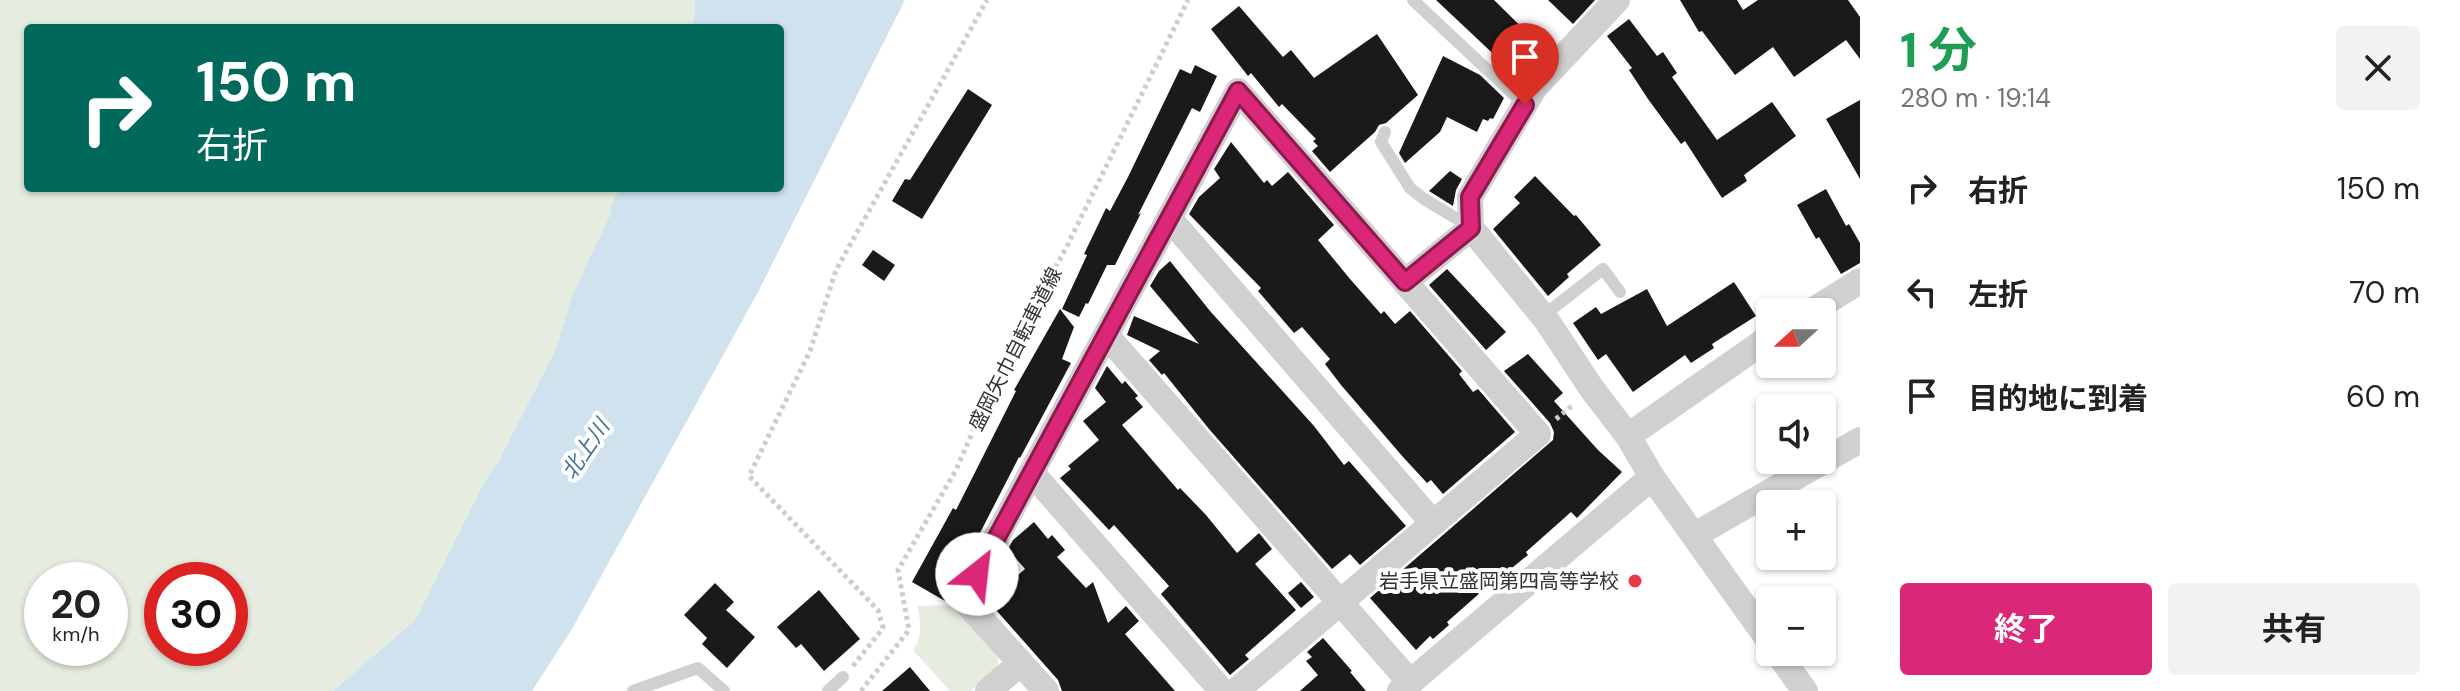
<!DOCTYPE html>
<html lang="ja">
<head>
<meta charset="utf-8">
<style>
  :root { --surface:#fff; --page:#f2f2f2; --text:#222; --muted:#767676; --accent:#db2777 }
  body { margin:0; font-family:"DM Sans","Noto Sans JP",sans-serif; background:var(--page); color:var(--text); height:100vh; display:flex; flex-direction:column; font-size:30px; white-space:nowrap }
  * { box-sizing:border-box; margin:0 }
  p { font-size:26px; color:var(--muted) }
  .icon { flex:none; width:44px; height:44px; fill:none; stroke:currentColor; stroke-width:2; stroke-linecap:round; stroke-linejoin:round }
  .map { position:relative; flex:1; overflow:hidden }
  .details { display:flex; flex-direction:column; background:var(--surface); width:600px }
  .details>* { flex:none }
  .hud { position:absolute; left:24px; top:24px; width:760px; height:168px; border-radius:8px; box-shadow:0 2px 6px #0004; background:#00695c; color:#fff; overflow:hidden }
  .needle { width:52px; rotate:249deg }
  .buttons { position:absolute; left:1756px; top:298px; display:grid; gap:16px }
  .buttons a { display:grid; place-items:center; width:80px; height:80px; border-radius:8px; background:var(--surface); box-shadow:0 2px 6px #0004; font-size:40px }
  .speed { position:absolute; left:24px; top:562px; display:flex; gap:16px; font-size:40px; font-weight:700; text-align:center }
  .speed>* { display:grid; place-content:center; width:104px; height:104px; border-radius:50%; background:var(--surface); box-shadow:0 2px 6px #0004; line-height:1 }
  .speed small { font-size:20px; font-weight:400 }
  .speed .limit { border:12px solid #d22; background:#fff; color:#111 }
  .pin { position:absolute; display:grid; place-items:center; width:68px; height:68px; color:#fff; margin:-82px -34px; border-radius:50% 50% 50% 0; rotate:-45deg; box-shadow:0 0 8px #0007 }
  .pin .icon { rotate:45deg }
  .me { position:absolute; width:88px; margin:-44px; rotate:29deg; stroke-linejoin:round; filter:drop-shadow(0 0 6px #0008) }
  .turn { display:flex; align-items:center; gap:28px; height:168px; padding:0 40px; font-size:36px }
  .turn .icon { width:104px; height:104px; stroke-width:2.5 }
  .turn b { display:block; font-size:56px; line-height:68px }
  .round { display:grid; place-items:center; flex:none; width:84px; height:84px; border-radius:8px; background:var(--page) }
  .summary { display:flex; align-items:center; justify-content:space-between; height:136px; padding:0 40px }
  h1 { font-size:48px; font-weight:700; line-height:60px; color:#1e9e55 }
  .primary-button { display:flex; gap:16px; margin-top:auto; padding:16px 40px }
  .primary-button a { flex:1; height:92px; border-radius:8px; background:var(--accent); color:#fff; font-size:32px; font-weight:700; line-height:92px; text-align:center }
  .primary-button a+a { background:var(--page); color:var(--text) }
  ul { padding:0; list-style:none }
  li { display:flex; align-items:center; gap:24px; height:104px; padding:0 40px }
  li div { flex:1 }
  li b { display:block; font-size:30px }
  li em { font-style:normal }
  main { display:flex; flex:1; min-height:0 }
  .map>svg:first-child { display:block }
  .green { fill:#e6ecdf; fill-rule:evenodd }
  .water { fill:#cfe2ee }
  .building { fill:#1a1a1a }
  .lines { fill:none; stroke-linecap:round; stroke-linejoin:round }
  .path { stroke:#cdcdcd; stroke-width:5; stroke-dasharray:4 4; stroke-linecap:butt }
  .lane { stroke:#d0d0d0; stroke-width:12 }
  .street { stroke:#d0d0d0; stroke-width:26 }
  .route-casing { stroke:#8e194d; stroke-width:20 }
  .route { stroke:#db2777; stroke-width:14 }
  .poi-dot { fill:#e63946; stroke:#fff; stroke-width:3 }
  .labels { text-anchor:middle; stroke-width:8; stroke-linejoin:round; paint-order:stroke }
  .street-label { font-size:20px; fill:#333; stroke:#fff }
  .poi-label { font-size:20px; fill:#333; stroke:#fff; text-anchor:end }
  .water-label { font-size:22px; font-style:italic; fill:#3f7597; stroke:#fff }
</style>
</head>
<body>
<main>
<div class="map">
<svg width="1860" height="691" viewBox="0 0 1860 691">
  <rect width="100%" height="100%" fill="#fff"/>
  <path class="green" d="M0,0H694L695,11L692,28H28V188H623L613,200L611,213L572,299L556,349L497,464L482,486L421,609L414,621L333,691H0ZM42,580H110V648H42ZM162,580H230V648H162Z
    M951,605L998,654V667L971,691H950L913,650C923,637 921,620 917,606Z"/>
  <path class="water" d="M694,0H905L758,292L572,629L532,691H333L414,621L421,609L482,486L497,464L556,349L572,296L611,213C611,201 615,196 623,188H780V28H692L695,11Z"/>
  <path class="building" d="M1436,0H1494L1546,51L1521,80Z
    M1548,0H1595L1573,24Z
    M1680,0H1737L1743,10L1758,0H1848L1860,17V59L1846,40L1794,77L1773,47L1735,75L1702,31L1699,32Z
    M1239,6L1283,57L1291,50L1314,78L1377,34L1418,95L1386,123L1379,125L1375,132L1330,172L1312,151L1318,146L1313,141L1316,139L1282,104L1279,107L1251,73L1248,76L1211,29Z
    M1629,19L1657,56L1663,52L1677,73L1672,77L1717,140L1772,102L1796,136L1744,175L1747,181L1722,198L1685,141L1681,144L1648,99L1629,70L1632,68L1607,36Z
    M1443,56L1480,75L1504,98L1493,119L1490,118L1488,121L1483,119L1477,132L1447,117L1440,132L1405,163L1399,153Z
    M1195,65L1217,76L1200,112L1192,108L1138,215L1141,213L1115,265H1107L1088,304L1086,303L1079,317L1062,309L1087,255L1084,254L1098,225L1106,208L1110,211L1128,177L1180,69L1191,74Z
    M968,89L992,105L922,219L892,201L905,179L910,180Z
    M1860,100V179L1826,119Z
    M1231,142L1264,183L1267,180L1272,186L1288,172L1334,225L1318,240L1350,279L1381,314L1384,311L1395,324L1410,311L1462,371L1459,374L1473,392L1478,389L1515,432L1443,494L1431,480L1427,483L1403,457L1341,385L1325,364L1330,359L1302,327L1294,333L1258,291L1261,288L1189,214L1199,197L1220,178L1214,169Z
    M1450,171L1462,179L1456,190L1453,206L1429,191Z
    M1535,176L1574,216L1576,215L1601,245L1567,274L1569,277L1548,296L1493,229L1520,203L1514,197Z
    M1826,189L1846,226L1849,224L1860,243V263L1841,274L1819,237L1816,239L1797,205Z
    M873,250L895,265L884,281L862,265Z
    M1170,261L1210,311L1314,426L1344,465L1349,461L1406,526L1360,565L1350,554L1332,569L1209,429L1164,373L1162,375L1149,360L1160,351L1127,335L1134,316L1199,344L1150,286L1159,271Z
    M1447,269L1506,332L1486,350L1429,285Z
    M1734,282L1756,316L1712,344L1714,348L1691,363L1685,355L1633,392L1606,354L1598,360L1573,323L1596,307L1601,314L1647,289L1667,326Z
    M1060,309L1074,327L1062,359L1071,363L1020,458L1019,457L945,601L912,582L953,508L956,510L1016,391L1014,390Z
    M1528,354L1563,393L1554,401L1598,450L1622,472L1577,518L1571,512L1526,552L1528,555L1507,572L1506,570L1447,622L1449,625L1433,639L1430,636L1416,650L1370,598L1553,440L1554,432L1550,423L1504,371Z
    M1107,366L1122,384L1125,381L1138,396L1135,398L1143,407L1122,425L1178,490L1180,488L1206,515L1237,553L1259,533L1272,549L1255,564L1296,610L1245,655L1249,659L1230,675L1161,594L1169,586L1114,525L1109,530L1060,478L1071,469L1068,466L1099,440L1083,421L1106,402L1095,388Z
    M1034,522L1048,539L1052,535L1065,550L1057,557L1086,588L1093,582L1108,623L1126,606L1139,621L1125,634L1175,691H1062L1058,680L988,601L1025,569L1008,549L1013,540Z
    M1301,582L1314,597L1301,608L1288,593Z
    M715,583L734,602L726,610L755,637L727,668L702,644L707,638L684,615Z
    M819,590L860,639L824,671L801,644L796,648L777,627Z
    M1323,638L1352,671L1350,672L1366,691H1300L1318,675L1306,661L1312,657L1307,652Z
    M910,667L930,691H882Z"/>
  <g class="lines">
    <path class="path" d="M1556,419L1573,405
      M853,666L883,628L878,610L749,476L810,351L836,270L987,0
      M861,691L909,630L898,570L956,470L994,383L1066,248L1188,0"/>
    <path class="lane" d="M1413,0L1525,105
      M1385,132L1381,142L1410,188L1424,199L1469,226
      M1543,316L1603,269L1620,292
      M633,691L698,668L724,691
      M828,691L843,677"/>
    <path class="street" d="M1617,0L1535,87L1470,197L1471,228L1547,321L1592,389L1628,436L1652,477L1770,642
      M1169,218L1433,523
      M1405,282L1471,228
      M1810,312L1860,281
      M1106,335L1410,682
      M1628,436L1770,337
      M1032,473L1222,691
      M1695,535L1860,440
      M1777,652L1805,691
      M988,691L1021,663
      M1046,691L963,599L1238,91L1538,434L1236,691
      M1400,691L1652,477"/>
  </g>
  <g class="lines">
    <g class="route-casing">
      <path id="route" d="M977,574L1238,91L1405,282L1471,228L1470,197L1525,105"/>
    </g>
    <use href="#route" class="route"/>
  </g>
  <circle class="poi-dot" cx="1635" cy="581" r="8"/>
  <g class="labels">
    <g class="street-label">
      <text transform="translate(1015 349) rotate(-63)" y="7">盛岡矢巾自転車道線</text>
    </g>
    <g class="poi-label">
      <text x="1619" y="588">岩手県立盛岡第四高等学校</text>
    </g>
    <g class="water-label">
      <text transform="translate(585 449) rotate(-56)" y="8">北上川</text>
    </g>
  </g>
</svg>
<div class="buttons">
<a><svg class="needle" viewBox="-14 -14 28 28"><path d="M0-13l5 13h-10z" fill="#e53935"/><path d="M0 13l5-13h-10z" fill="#767676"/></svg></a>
<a><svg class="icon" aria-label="sound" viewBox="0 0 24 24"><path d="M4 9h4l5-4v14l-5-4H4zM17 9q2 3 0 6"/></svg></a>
<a>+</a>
<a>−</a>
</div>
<div class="speed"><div>20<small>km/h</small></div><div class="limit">30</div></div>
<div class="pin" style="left:1525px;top:105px;background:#d93025"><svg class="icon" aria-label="arrive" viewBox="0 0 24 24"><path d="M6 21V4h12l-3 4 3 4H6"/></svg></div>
<svg class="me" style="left:977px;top:574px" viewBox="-20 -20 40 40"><circle r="19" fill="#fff"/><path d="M0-13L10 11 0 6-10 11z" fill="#db2777"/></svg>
<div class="hud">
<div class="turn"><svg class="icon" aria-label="right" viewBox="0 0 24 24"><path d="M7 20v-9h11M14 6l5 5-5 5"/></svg><div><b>150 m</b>右折</div></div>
</div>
</div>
<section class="details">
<div class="summary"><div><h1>1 分</h1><p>280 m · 19:14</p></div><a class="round"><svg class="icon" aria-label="close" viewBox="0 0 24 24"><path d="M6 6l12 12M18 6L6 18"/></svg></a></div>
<ul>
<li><svg class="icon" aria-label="right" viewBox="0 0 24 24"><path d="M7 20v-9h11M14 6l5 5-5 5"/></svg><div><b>右折</b></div><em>150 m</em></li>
<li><svg class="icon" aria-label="left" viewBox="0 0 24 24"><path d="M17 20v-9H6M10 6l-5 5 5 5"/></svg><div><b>左折</b></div><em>70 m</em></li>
<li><svg class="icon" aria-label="arrive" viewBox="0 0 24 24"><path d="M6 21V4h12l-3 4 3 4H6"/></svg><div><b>目的地に到着</b></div><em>60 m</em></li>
</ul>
<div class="primary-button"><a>終了</a><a>共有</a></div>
</section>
</main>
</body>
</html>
